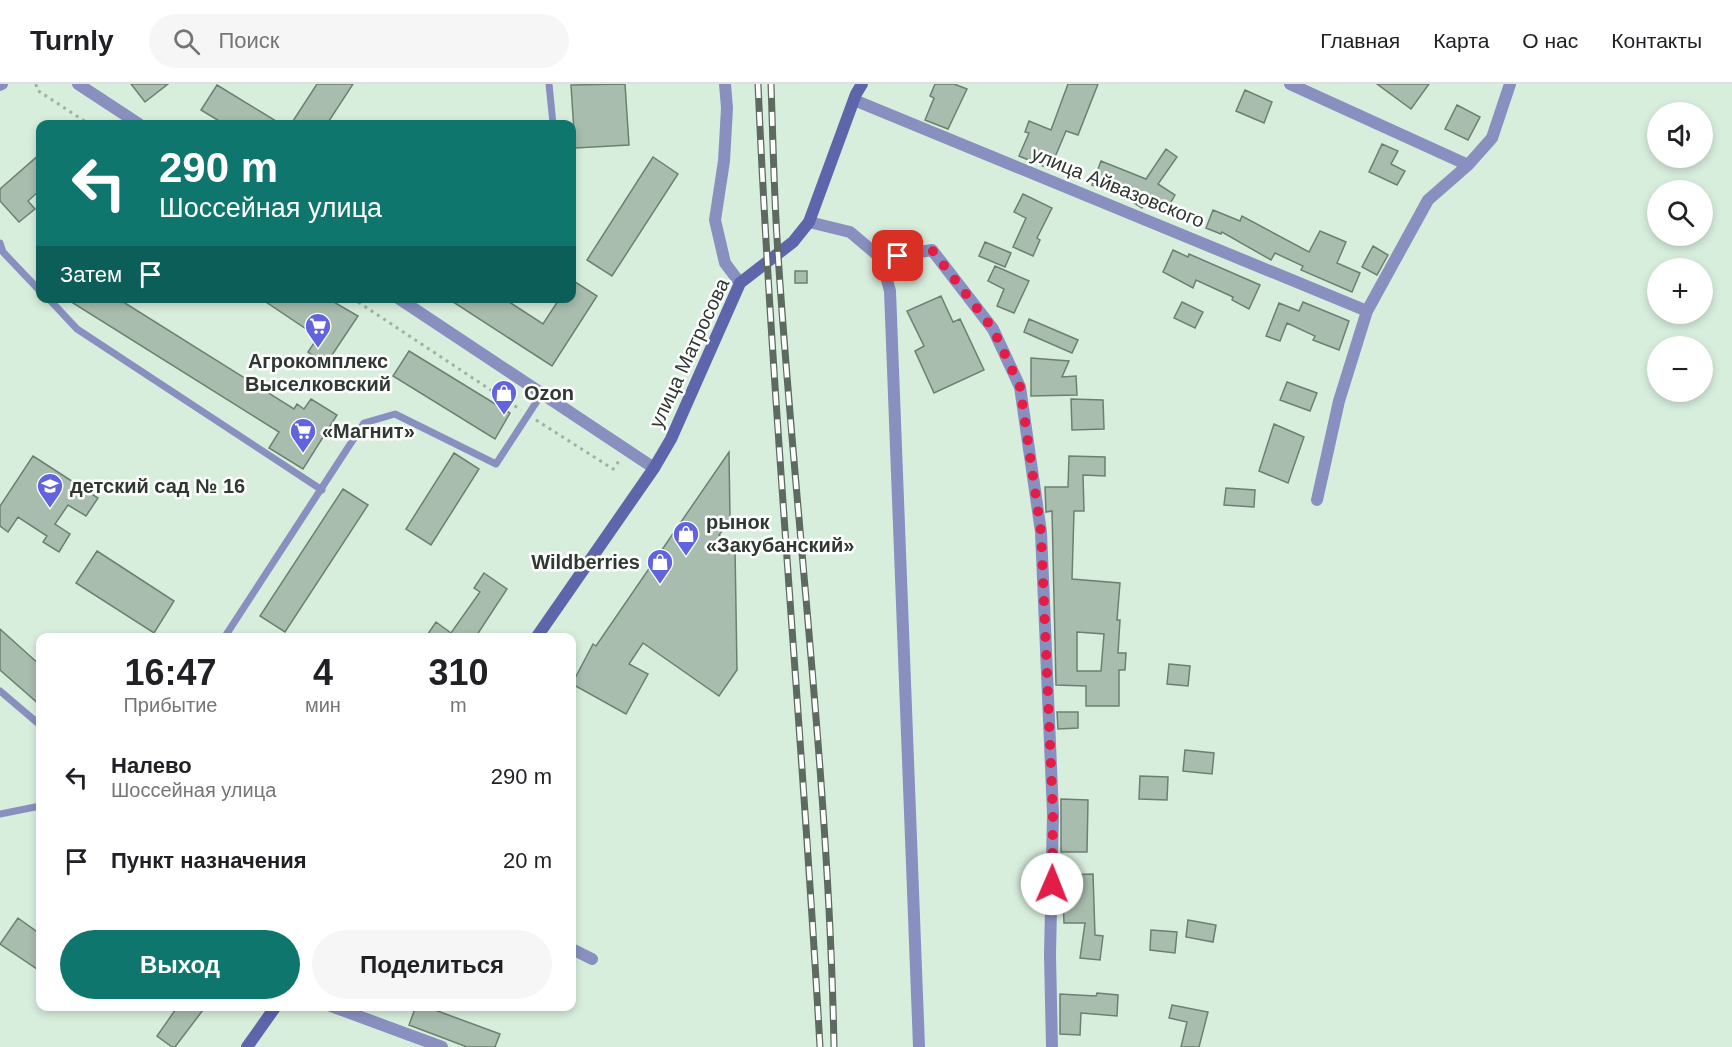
<!DOCTYPE html>
<html lang="ru">
<head>
<meta charset="utf-8">
<style>
  :root { --surface:#fff; --page:#f6f6f6; --text:#202124; --muted:#757577; --line:#e0e0e0; --accent:#0f766e }
  body { margin:0; font-family:Helvetica,sans-serif; background:var(--page); color:var(--text); height:100vh; display:flex; flex-direction:column; font-size:22px; white-space:nowrap }
  * { box-sizing:border-box; margin:0 }
  p { font-size:20px; color:var(--muted) }
  .icon { flex:none; width:33px; height:33px; fill:none; stroke:currentColor; stroke-width:2; stroke-linecap:round; stroke-linejoin:round }
  .map { position:relative; flex:1; overflow:hidden }
  .panel { position:absolute; left:36px; top:549px; width:540px; height:378px; display:flex; flex-direction:column; background:var(--surface); border-radius:12px; box-shadow:0 3px 9px #0003 }
  .panel>* { flex:none }
  .hud { position:absolute; left:36px; top:36px; width:540px; height:183px; border-radius:12px; box-shadow:0 3px 9px #0003; background:#0f766e; color:#fff; overflow:hidden }
  .tools { position:absolute; left:1647px; top:18px; display:grid; gap:12px }
  .tools a { display:grid; place-items:center; width:66px; height:66px; border-radius:50%; background:var(--surface); box-shadow:0 3px 9px #0003; font-size:30px }
  .pin { position:absolute; display:grid; place-items:center; width:51px; height:51px; color:#fff; margin:-26px; border-radius:12px; box-shadow:0 3px 9px #0006 }
  .me { position:absolute; width:66px; margin:-33px; rotate:1deg; stroke-linejoin:round; filter:drop-shadow(0 0 4px #0008) }
  .turn { display:flex; align-items:center; gap:21px; height:126px; padding:0 24px; font-size:27px }
  .turn .icon { width:78px; height:78px; stroke-width:2.5 }
  .turn b { display:block; font-size:42px; line-height:51px }
  .then { display:flex; align-items:center; height:57px; padding:0 24px; background:#0003; gap:12px; font-size:22px }
  .eta { display:flex; justify-content:space-evenly; align-items:center; height:102px; text-align:center }
  .eta b { font-size:36px; font-weight:700; line-height:42px }
  .button { display:flex; gap:12px; margin-top:auto; padding:12px 24px }
  .button a { flex:1; height:69px; border-radius:36px; background:var(--accent); color:#fff; font-size:24px; font-weight:700; line-height:69px; text-align:center }
  .button a+a { background:var(--page); color:var(--text) }
  ul { padding:0; list-style:none }
  li { display:flex; align-items:center; gap:18px; height:84px; padding:0 24px }
  li div { flex:1 }
  li b { display:block; font-size:22px }
  li em { font-style:normal }
  header { display:flex; align-items:center; gap:36px; box-sizing:border-box; height:84px; padding:0 30px; background:var(--surface); border-bottom:2px solid var(--line) }
  header strong { font-size:28px }
  nav { display:flex; gap:33px; margin-inline-start:auto; font-size:21px }
  .search { width:420px; height:54px; background:var(--page); display:flex; align-items:center; gap:15px; box-sizing:border-box; padding:0 21px; border-radius:33px; color:var(--muted); font-size:22px }
  .map>svg:first-child { display:block }
  .building { fill:#a8bdad; stroke:#6c8070; stroke-width:1.5; fill-rule:evenodd }
  .lines { fill:none; stroke-linecap:round; stroke-linejoin:round }
  .path { stroke:#a0b1a4; stroke-width:3; stroke-dasharray:3 4.5; stroke-linecap:butt }
  .service { stroke:#8990c0; stroke-width:7 }
  .minor { stroke:#8990c0; stroke-width:12 }
  .secondary { stroke:#5e65aa; stroke-width:12 }
  .rail-casing { stroke:#5d6a60; stroke-width:7 }
  .rail { stroke:#fff; stroke-width:4.5; stroke-dasharray:14; stroke-linecap:butt }
  .route { stroke:#e11d48; stroke-width:10; stroke-dasharray:0 18 }
  .labels { text-anchor:middle; stroke-width:5; stroke-linejoin:round; paint-order:stroke }
  .street-label { font-size:20px; fill:#2f3831; stroke:#fff }
  .poi-label { font-size:20px; font-weight:bold; fill:#2f3831; stroke:#fff; text-anchor:start }
</style>
</head>
<body>
<header>
<strong>Turnly</strong>
<div class="search"><svg class="icon" aria-label="search" viewBox="0 0 24 24"><circle cx="10" cy="10" r="6"/><path d="M15 15l6 6"/></svg>Поиск</div>
<nav><a>Главная</a><a>Карта</a><a>О нас</a><a>Контакты</a></nav>
</header>
<div class="map">
<svg width="1732" height="963" viewBox="0 0 1732 963">
  <rect width="100%" height="100%" fill="#d8eedd"/>
  <path class="building" d="M131,0H168L145,18Z
    M317,0H353L327,40H291Z
    M625,0L629,61L575,64L571,1Z
    M935,0H954L967,5L948,45L925,36L934,14L930,12Z
    M1068,0H1098L1078,51L1066,47L1050,85L1019,72L1029,49L1025,48L1029,37L1051,46Z
    M1377,0H1429L1411,25Z
    M217,1L281,40H224L201,26Z
    M1245,6L1272,18L1264,39L1236,27Z
    M1457,21L1480,33L1468,56L1445,45Z
    M1382,60L1398,67L1391,80L1405,87L1397,101L1369,88Z
    M1166,65L1177,73L1158,100L1175,111L1167,125L1149,113L1142,124L1118,109L1117,111L1092,101L1101,77L1146,95Z
    M40,70V106L28,117L35,125L19,138L0,117V105Z
    M653,73L678,90L612,192L587,176Z
    M1023,110L1052,124L1037,154L1040,156L1033,172L1013,163L1026,134L1014,128Z
    M1213,126L1240,137L1242,132L1309,168L1320,147L1346,158L1337,179L1360,189L1352,208L1301,186L1303,182L1275,169L1271,176L1222,148L1221,150L1206,144Z
    M985,158L1011,169L1005,183L979,172Z
    M1373,162L1388,171L1377,191L1362,183Z
    M1173,166L1188,173L1189,170L1260,201L1249,225L1232,216L1233,213L1196,196L1193,204L1163,188Z
    M995,182L1029,197L1014,229L997,222L1004,205L988,197Z
    M795,187H807V199H795Z
    M572,196L597,212L552,282L447,214H503L543,240L560,214H572Z
    M941,212L953,238L960,235L984,286L934,309L915,267L924,262L907,227Z
    M65,214H117L294,325L297,320L304,325L311,315L337,331L303,385L269,364L279,348Z
    M260,214H327L358,232L326,280L308,268L318,253Z
    M1182,218L1203,228L1195,244L1174,234Z
    M1303,218L1349,237L1339,266L1313,256L1315,252L1287,239L1280,257L1266,252L1279,219L1299,227Z
    M1029,235L1078,256L1072,269L1024,248Z
    M409,267L510,329L495,355L393,292Z
    M1031,274L1069,277L1062,293L1076,292L1077,311L1031,312Z
    M1287,298L1317,309L1310,327L1280,316Z
    M1071,315L1103,316L1104,345L1072,346Z
    M1274,340L1304,353L1288,399L1259,387Z
    M729,368L730,436L719,451L735,464L737,586L719,612L643,559L629,580L648,590L626,630L572,600L593,560L596,562Z
    M454,369L479,385L431,461L406,445Z
    M33,372L98,414L86,432L68,421L55,440L70,450L59,468L43,458L47,452L18,433L8,448L0,442V422Z
    M1069,372L1105,373V392L1083,391L1084,427H1074L1072,495L1120,499L1117,536H1120L1118,569H1126L1125,586H1119V622H1086V602L1056,601L1052,427L1046,428L1045,403H1068ZM1077,548L1104,550L1101,587H1077Z
    M1226,404L1255,406L1254,423L1224,421Z
    M343,405L368,421L285,548L260,532Z
    M97,467L174,517L154,549L76,499Z
    M484,489L507,505L475,554H425L436,538L451,549L480,508L474,504Z
    M0,545L40,581V621L0,586Z
    M1169,580L1190,582L1188,602L1167,600Z
    M1057,628H1078V644L1058,645Z
    M1185,666L1214,669L1212,690L1183,687Z
    M1140,692L1168,693L1167,716L1139,715Z
    M1061,715L1088,716L1087,768H1061Z
    M1093,790L1095,851L1103,852L1100,876L1080,874L1085,839H1064L1062,791Z
    M18,834L40,850V887L0,860Z
    M1188,836L1216,841L1213,858L1186,853Z
    M1151,846L1177,848L1175,869L1150,866Z
    M1097,909L1118,911L1117,932L1081,929L1080,951L1060,950V910L1096,912Z
    M1172,921L1208,928L1199,963H1181L1187,938L1169,934Z
    M178,922H206L175,963H172L157,952Z
    M416,922H424L500,950L495,963H467L409,941Z"/>
  <g class="lines">
    <path class="path" d="M36,0L37,6L89,40
      M352,214L521,326
      M536,336L613,385L619,377"/>
    <path class="service" d="M549,0L553,40
      M0,159L3,168L40,207
      M48,214L77,245L322,406
      M224,554L364,339L395,330L496,380L541,311
      M0,607L40,641
      M0,730L40,722"/>
    <path class="minor" d="M78,0L139,40
      M725,0L727,24L724,77L715,136L725,179L740,199
      M1290,0L1468,81L1492,54L1510,0
      M0,1L2,0
      M854,16L1367,227
      M809,138L850,148L881,174L890,207L919,963
      M881,174L932,166L993,245L1020,303L1041,448L1053,730L1050,871L1052,963
      M398,214L654,384
      M1317,416L1339,317L1367,227L1428,116L1468,81
      M572,865L592,875
      M331,922L442,963"/>
    <path class="secondary" d="M536,554L654,384L671,355L740,199L793,158L809,138L856,10L862,0
      M247,963L276,922"/>
    <g class="rail-casing">
      <path id="rail" d="M758,0C772,321 802,642 820,963
        M771,0C773,56 774,113 778,170C795,434 829,698 834,963"/>
    </g>
    <use href="#rail" class="rail"/>
  </g>
  <g class="lines">
    <path class="route" d="M898,172L932,166L993,245L1020,303L1041,448L1053,730L1052,800"/>
  </g>
  <defs>
    <g id="supermarket-pin" transform="scale(1.35)"><path d="M0 17L-7.5 6A9.5 9.5 0 1 1 7.5 6Z" fill="#6164dd" stroke="#fff"/><path d="M-6-5.5h2.5l.6 2H6L4.5 2H-2.5L-4.4-4H-6ZM-1.5 3.2a1.3 1.3 0 1 0 .1 0ZM3 3.2a1.3 1.3 0 1 0 .1 0Z" fill="#fff"/></g>
    <g id="shop-pin" transform="scale(1.35)"><path d="M0 17L-7.5 6A9.5 9.5 0 1 1 7.5 6Z" fill="#6164dd" stroke="#fff"/><path d="M-5-2.5h2.3a2.7 3.5 0 0 1 5.4 0H5L5.5 6h-11ZM-1.5-2.5h3a1.5 2.3 0 0 0-3 0Z" fill="#fff"/></g>
    <g id="school-pin" transform="scale(1.35)"><path d="M0 17L-7.5 6A9.5 9.5 0 1 1 7.5 6Z" fill="#6164dd" stroke="#fff"/><path d="M0-5L7-2L0 1L-7-2ZM-4 1L0 2.5L4 1V4Q0 6-4 4Z" fill="#fff"/></g>
  </defs>
  <g fill-rule="evenodd">
    <use href="#supermarket-pin" x="318" y="242"/>
    <use href="#shop-pin" x="504" y="309"/>
    <use href="#supermarket-pin" x="303" y="347"/>
    <use href="#school-pin" x="50" y="402"/>
    <use href="#shop-pin" x="686" y="450"/>
    <use href="#shop-pin" x="660" y="478"/>
  </g>
  <g class="labels">
    <g class="street-label">
      <text transform="translate(1118 103) rotate(22)" y="7">улица Айвазовского</text>
      <text transform="translate(689 269) rotate(-65)" y="7">улица Матросова</text>
    </g>
    <g class="poi-label">
      <text x="318" y="284" text-anchor="middle">Агрокомплекс<tspan x="318" dy="23">Выселковский</tspan></text>
      <text x="524" y="316">Ozon</text>
      <text x="322" y="354">«Магнит»</text>
      <text x="70" y="409">детский сад № 16</text>
      <text x="706" y="445">рынок<tspan x="706" dy="23">«Закубанский»</tspan></text>
      <text x="640" y="485" text-anchor="end">Wildberries</text>
    </g>
  </g>
</svg>
<div class="tools">
<a><svg class="icon" aria-label="sound" viewBox="0 0 24 24"><path d="M4 9h4l5-4v14l-5-4H4zM17 9q2 3 0 6"/></svg></a>
<a><svg class="icon" aria-label="search" viewBox="0 0 24 24"><circle cx="10" cy="10" r="6"/><path d="M15 15l6 6"/></svg></a>
<a>+</a>
<a>−</a>
</div>
<div class="pin" style="left:898px;top:172px;background:#d93025"><svg class="icon" aria-label="arrive" viewBox="0 0 24 24"><path d="M6 21V4h12l-3 4 3 4H6"/></svg></div>
<svg class="me" style="left:1052px;top:800px" viewBox="-20 -20 40 40"><circle r="19" fill="#fff"/><path d="M0-13L10 11 0 6-10 11z" fill="#e11d48"/></svg>
<div class="hud">
<div class="turn"><svg class="icon" aria-label="left" viewBox="0 0 24 24"><path d="M17 20v-9H6M10 6l-5 5 5 5"/></svg><div><b>290 m</b>Шоссейная улица</div></div>
<div class="then">Затем<svg class="icon" aria-label="arrive" viewBox="0 0 24 24"><path d="M6 21V4h12l-3 4 3 4H6"/></svg></div>
</div>
<section class="panel">
<div class="eta">
<div><b>16:47</b><p>Прибытие</p></div>
<div><b>4</b><p>мин</p></div>
<div><b>310</b><p>m</p></div>
</div>
<ul>
<li><svg class="icon" aria-label="left" viewBox="0 0 24 24"><path d="M17 20v-9H6M10 6l-5 5 5 5"/></svg><div><b>Налево</b><p>Шоссейная улица</p></div><em>290 m</em></li>
<li><svg class="icon" aria-label="arrive" viewBox="0 0 24 24"><path d="M6 21V4h12l-3 4 3 4H6"/></svg><div><b>Пункт назначения</b></div><em>20 m</em></li>
</ul>
<div class="button"><a>Выход</a><a>Поделиться</a></div>
</section>
</div>
</body>
</html>
